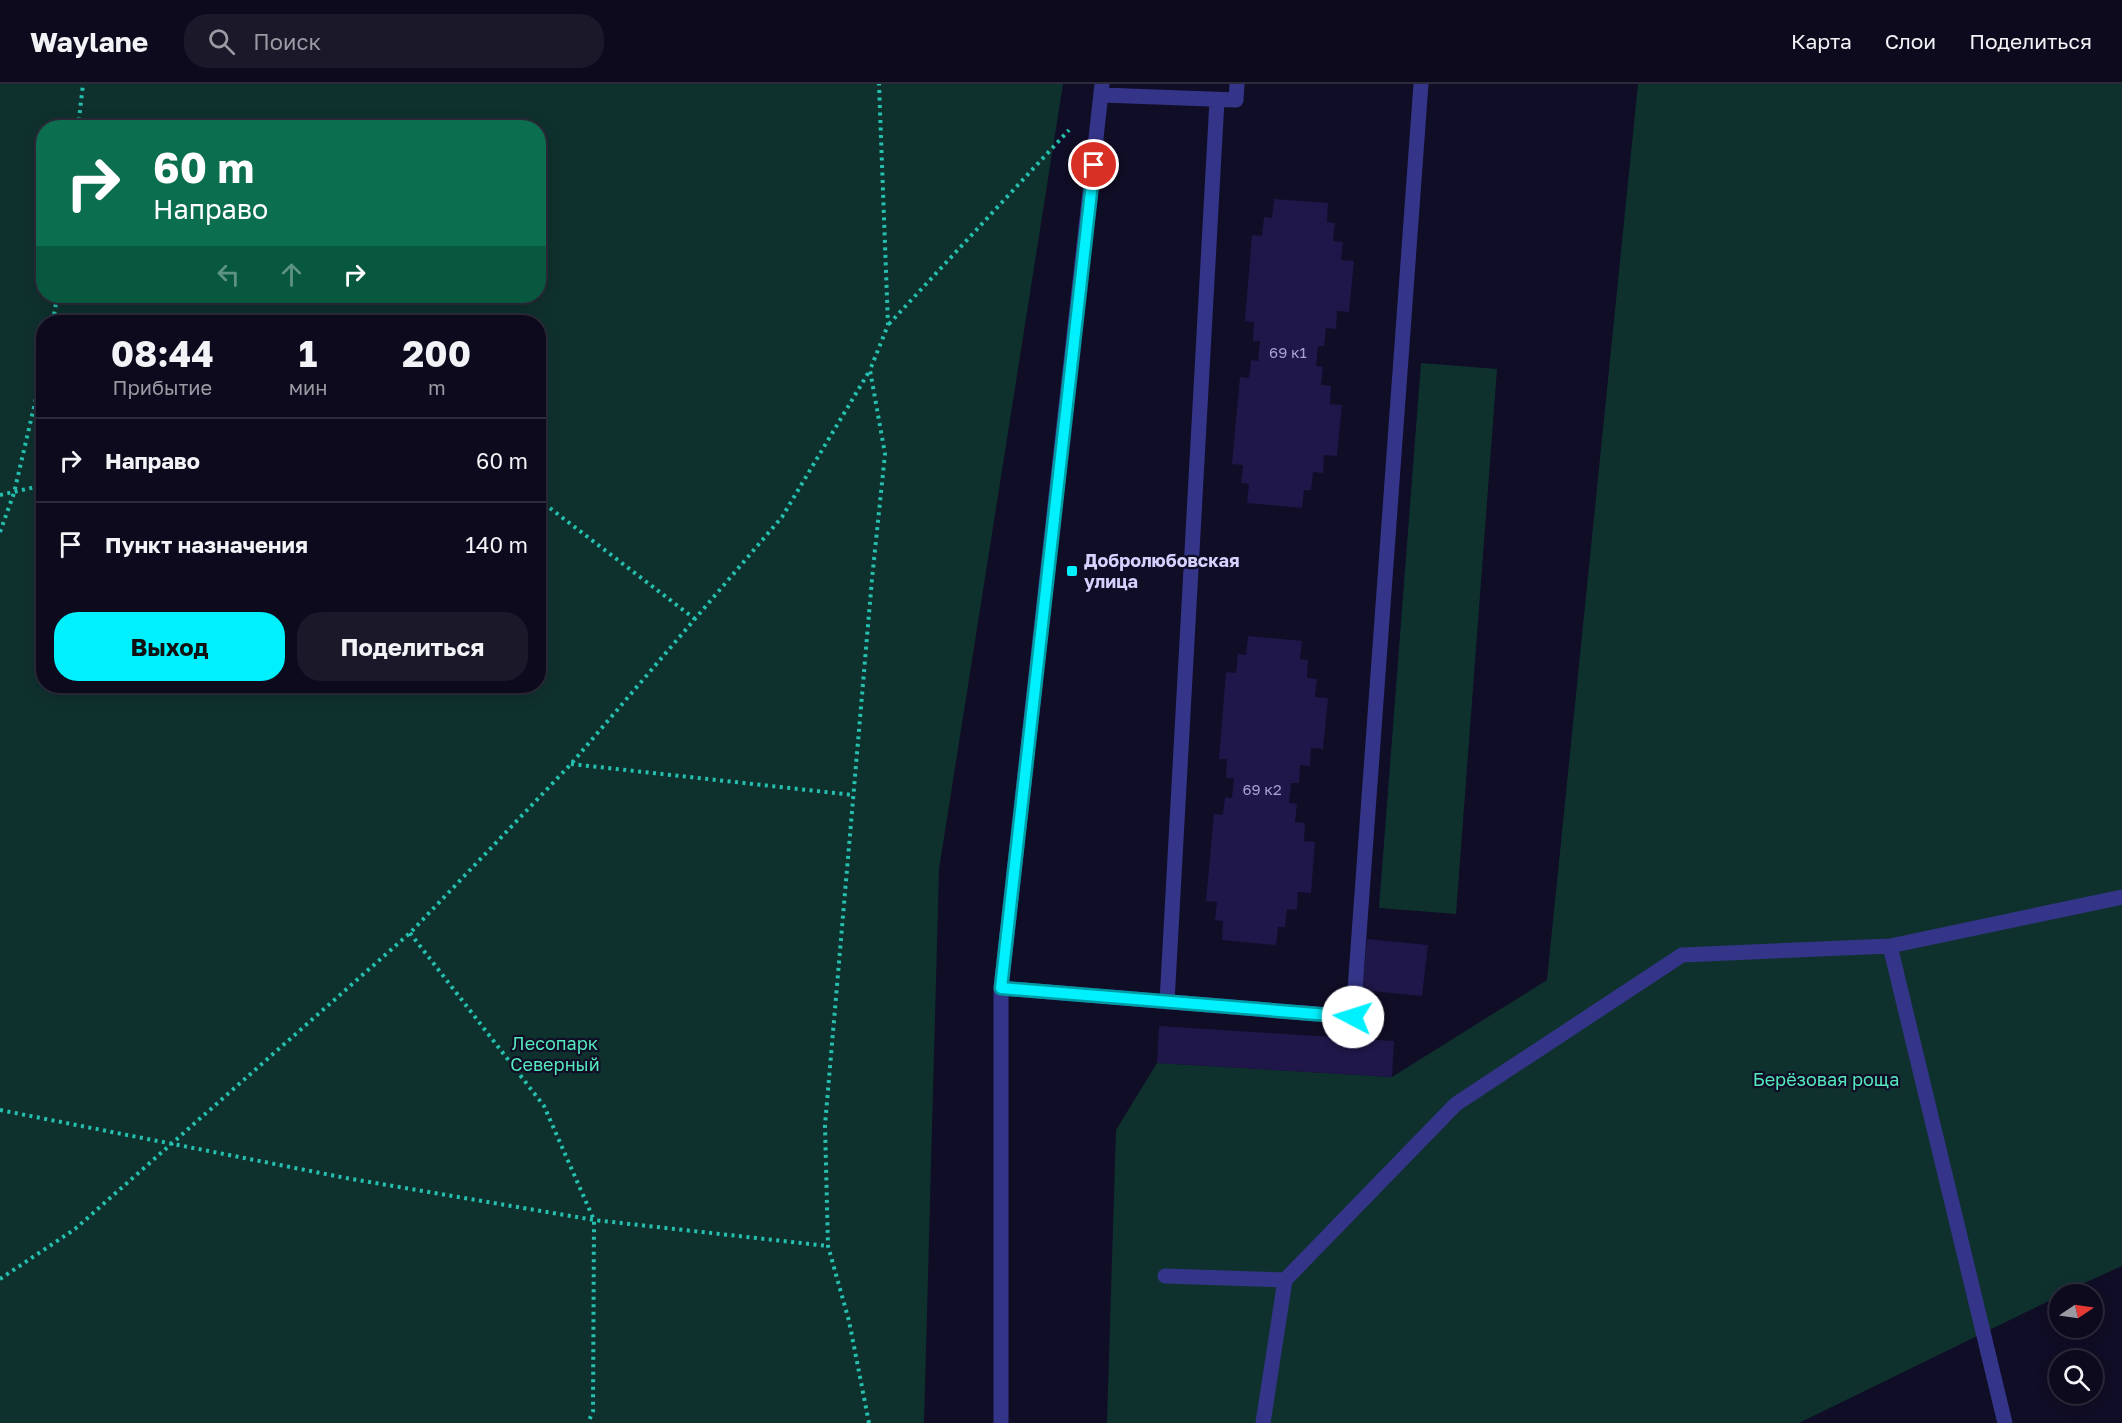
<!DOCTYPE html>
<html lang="ru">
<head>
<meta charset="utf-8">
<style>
  :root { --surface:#0c0a1c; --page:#1a1829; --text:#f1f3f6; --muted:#9a9aa3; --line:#2c2b3b; --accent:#00f0fd }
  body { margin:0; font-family:"Golos Text",sans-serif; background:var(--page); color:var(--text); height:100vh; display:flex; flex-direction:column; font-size:22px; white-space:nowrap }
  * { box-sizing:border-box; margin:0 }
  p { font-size:20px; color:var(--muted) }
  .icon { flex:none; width:33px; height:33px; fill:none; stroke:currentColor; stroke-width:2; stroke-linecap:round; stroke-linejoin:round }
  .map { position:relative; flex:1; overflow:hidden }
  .drawer { position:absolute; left:36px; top:231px; width:510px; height:378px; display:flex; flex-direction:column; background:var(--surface); border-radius:24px; box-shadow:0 3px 15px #0003,0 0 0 2px var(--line) }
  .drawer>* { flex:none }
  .hud { position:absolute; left:36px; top:36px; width:510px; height:183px; border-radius:24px; box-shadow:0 3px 15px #0003,0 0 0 2px var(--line); background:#0b6e4f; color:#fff; overflow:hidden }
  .needle { width:39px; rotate:77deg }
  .fabs { position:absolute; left:2049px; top:1200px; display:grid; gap:12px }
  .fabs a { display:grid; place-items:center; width:54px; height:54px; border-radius:50%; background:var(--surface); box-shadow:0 3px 15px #0003,0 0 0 2px var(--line); font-size:30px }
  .pin { position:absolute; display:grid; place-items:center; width:51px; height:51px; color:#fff; margin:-26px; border:3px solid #fff; border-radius:50%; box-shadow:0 2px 6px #0007 }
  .me { position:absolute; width:66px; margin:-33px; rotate:275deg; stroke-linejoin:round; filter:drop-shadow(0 0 4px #0008) }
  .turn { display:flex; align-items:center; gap:21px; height:126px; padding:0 18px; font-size:27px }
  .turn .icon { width:78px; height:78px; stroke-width:2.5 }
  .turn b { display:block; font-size:42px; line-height:51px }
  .lanes { display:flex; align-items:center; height:57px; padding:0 18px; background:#0003; justify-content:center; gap:30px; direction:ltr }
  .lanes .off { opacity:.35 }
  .eta { display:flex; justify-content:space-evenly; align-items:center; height:102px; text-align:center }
  .eta b { font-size:36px; font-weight:700; line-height:42px }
  .action { display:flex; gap:12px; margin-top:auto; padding:12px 18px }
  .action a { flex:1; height:69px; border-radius:24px; background:var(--accent); color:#111; font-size:24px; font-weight:700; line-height:69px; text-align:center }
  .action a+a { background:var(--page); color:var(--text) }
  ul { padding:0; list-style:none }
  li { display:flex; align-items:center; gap:18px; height:84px; padding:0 18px; border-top:2px solid var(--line) }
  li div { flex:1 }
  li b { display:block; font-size:22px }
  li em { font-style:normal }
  header { display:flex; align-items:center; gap:36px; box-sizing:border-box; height:84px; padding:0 30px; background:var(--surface); border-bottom:2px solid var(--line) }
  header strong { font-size:28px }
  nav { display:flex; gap:33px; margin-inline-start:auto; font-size:21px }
  .search { width:420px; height:54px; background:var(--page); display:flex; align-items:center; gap:15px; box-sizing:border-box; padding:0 21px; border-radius:24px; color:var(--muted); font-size:22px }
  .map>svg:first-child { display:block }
  .green { fill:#0f312e; fill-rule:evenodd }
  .building { fill:#1f1749 }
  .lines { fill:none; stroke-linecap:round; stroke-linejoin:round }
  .path { stroke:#25c0af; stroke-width:4; stroke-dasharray:3 4.5; stroke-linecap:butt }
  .minor { stroke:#343589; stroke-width:15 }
  .route-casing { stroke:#009ca4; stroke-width:15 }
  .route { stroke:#00f0fd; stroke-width:10 }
  .poi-dot { fill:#00f0fd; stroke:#100d26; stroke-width:2 }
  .labels { text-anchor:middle; stroke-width:4.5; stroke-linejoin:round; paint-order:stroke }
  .number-label { font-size:15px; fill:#a8a3d2 }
  .poi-label { font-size:18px; font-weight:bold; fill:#d5d2ff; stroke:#100d26; text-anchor:start }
  .park-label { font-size:18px; fill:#54e9bd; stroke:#100d26 }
</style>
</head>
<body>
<header>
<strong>Waylane</strong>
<div class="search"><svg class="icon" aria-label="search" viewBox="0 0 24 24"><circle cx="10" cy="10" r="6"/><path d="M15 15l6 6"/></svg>Поиск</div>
<nav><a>Карта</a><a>Слои</a><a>Поделиться</a></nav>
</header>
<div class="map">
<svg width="2122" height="1339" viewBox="0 0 2122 1339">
  <rect width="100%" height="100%" fill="#100d26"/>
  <path class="green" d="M0,0H1063L939,785L924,1339H0ZM44,44H538V212H44ZM538,238V602H44V238Z
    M1638,0H2122V1182L2060,1210L2059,1212L1799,1339H1107L1116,1046L1157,979L1392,993L1547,896Z
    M1421,279L1497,285L1456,830L1379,824Z"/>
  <path class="building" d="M1274,115L1328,119L1327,138L1335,139L1333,157L1343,158L1341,176L1354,177L1349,228L1337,227L1336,245L1326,244L1324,262H1318L1316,282L1323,283L1321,301L1331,302L1330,320L1342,321L1337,372L1324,371L1323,389L1313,388L1311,406H1304L1302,424L1247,419L1249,400L1241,399L1243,381L1232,380L1240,293L1249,294L1251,276L1258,277L1260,257H1253L1254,238L1245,237L1252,151L1262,152L1264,133L1272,134Z
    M1248,552L1302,557L1300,575L1308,576L1307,594L1317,595L1315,613L1328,614L1323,665L1311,664L1310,682L1300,681L1299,699H1291L1289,719L1297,720L1295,738L1305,739L1304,757L1315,758L1311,809L1298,808L1297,826L1287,825L1285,843H1278L1276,861L1222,856L1223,837L1215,836L1217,818L1206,817L1214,730L1223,731L1225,713L1232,714L1234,694H1226L1227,675H1219L1226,588L1236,589L1238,570L1246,571Z
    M1367,855L1428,861L1422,912L1362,906Z
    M1159,942L1394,957L1392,993L1157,979Z"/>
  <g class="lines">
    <path class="path" d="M78,44L83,0
      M53,238L57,212
      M889,240L1069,46
      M0,411L44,401
      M538,415L695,535
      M0,448L14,409L44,280
      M571,680L853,711
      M410,849L544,1022L594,1136L593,1327L588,1339
      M0,1026L346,1094L594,1136L828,1162
      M0,1195L75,1145L410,849L571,680L782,433L870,286
      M869,1339L849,1237L828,1162L825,1041L872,495L885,370L870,286L888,241L879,0"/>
    <path class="minor" d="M1102,11L1236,16L1237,0
      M1890,862L2005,1339
      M1001,904L1353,933L1421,0
      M1167,918L1217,16
      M1165,1192L1285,1196
      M1001,1339V904L1102,0
      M1263,1339L1285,1196L1456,1020L1682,871L1890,862L2122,813"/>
  </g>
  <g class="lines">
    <g class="route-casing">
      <path id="route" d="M1094,81L1001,904L1353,933"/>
    </g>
    <use href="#route" class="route"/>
  </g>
  <rect class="poi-dot" x="1066" y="481" width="12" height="12" rx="3"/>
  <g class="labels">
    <g class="number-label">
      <text x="1288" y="274">69 к1</text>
      <text x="1262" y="711">69 к2</text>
    </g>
    <g class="poi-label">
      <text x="1084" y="483">Добролюбовская<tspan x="1084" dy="21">улица</tspan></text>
    </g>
    <g class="park-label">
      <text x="555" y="966">Лесопарк<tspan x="555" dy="21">Северный</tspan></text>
      <text x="1826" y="1002">Берёзовая роща</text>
    </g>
  </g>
</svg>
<div class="fabs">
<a><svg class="needle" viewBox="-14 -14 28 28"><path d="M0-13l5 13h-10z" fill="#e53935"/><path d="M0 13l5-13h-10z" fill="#9a9aa3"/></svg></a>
<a><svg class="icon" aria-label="search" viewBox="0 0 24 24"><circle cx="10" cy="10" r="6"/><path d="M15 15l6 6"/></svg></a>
</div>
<div class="pin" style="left:1094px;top:81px;background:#d93025"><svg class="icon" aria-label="arrive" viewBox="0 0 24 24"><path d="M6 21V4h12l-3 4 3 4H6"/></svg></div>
<svg class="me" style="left:1353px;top:933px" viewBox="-20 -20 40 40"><circle r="19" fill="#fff"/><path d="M0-13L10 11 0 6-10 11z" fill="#00f0fd"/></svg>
<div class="hud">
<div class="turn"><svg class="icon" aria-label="right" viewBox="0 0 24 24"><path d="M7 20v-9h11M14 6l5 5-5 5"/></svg><div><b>60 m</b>Направо</div></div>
<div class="lanes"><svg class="icon off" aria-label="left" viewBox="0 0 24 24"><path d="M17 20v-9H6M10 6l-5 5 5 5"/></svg><svg class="icon off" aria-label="ahead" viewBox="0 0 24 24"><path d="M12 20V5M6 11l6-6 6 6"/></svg><svg class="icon" aria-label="right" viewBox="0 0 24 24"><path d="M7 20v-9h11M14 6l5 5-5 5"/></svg></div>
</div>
<section class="drawer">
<div class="eta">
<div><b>08:44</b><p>Прибытие</p></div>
<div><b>1</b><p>мин</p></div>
<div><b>200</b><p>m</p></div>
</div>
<ul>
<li><svg class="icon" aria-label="right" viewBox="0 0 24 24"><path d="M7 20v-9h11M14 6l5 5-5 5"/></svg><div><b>Направо</b></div><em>60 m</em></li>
<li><svg class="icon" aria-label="arrive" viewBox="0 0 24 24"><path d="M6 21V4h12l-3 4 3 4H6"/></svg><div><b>Пункт назначения</b></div><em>140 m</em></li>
</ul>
<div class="action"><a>Выход</a><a>Поделиться</a></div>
</section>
</div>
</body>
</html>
